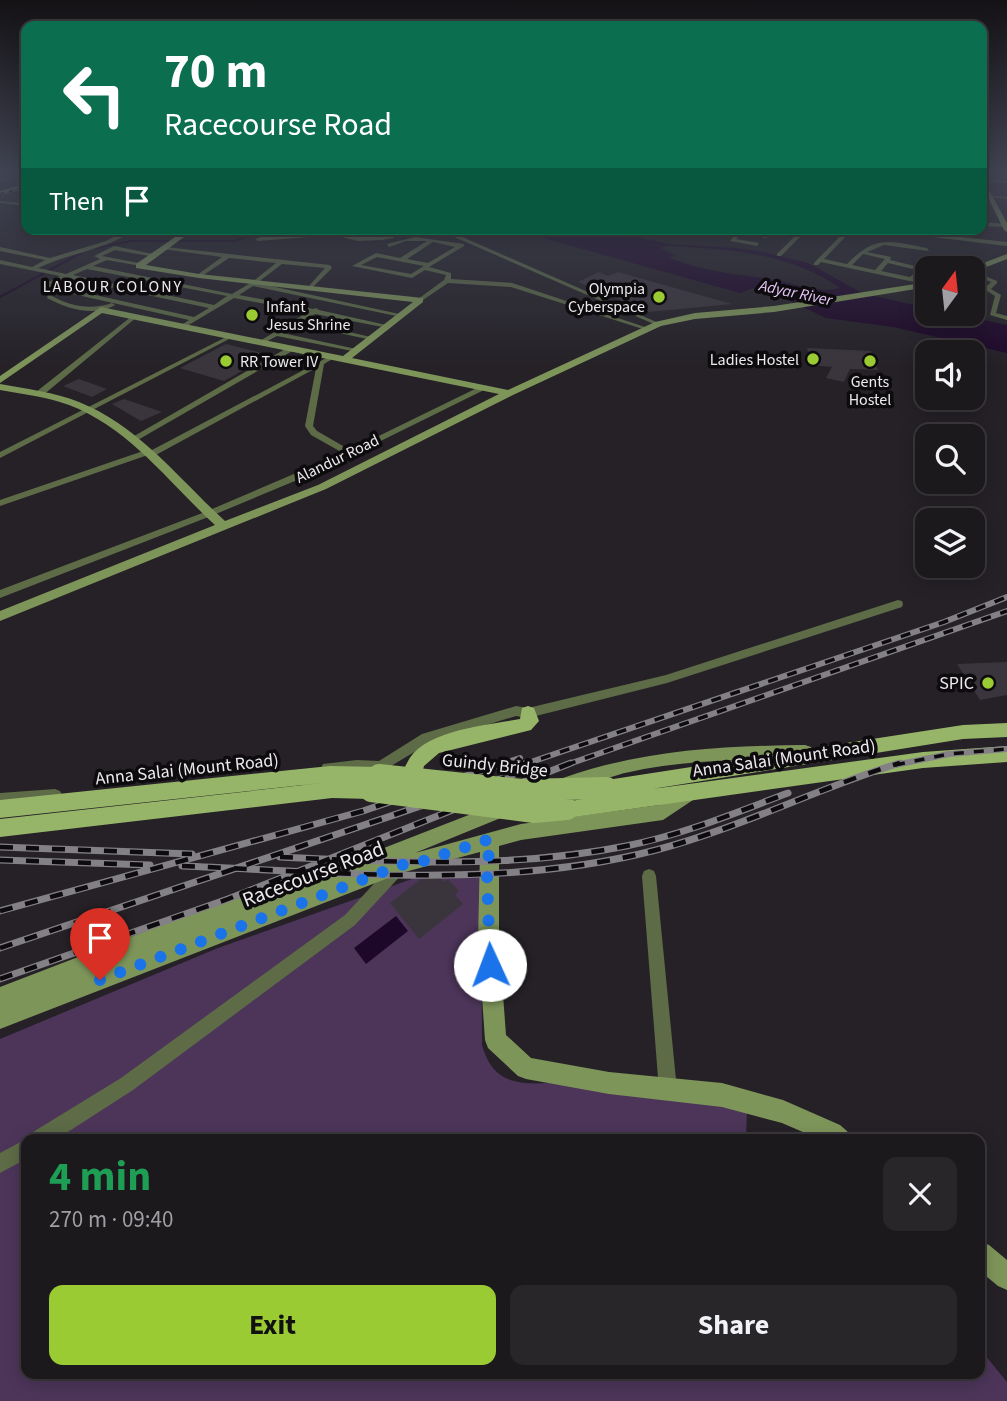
<!DOCTYPE html>
<html lang="en">
<head>
<meta charset="utf-8">
<style>
  :root { --surface:#1c191d; --page:#29262a; --text:#f1f3f6; --muted:#a0a0a4; --line:#3a383b; --accent:#9bcb33 }
  body { margin:0; font-family:"Source Sans 3",sans-serif; background:var(--page); color:var(--text); height:100vh; display:flex; flex-direction:column; font-size:26px; white-space:nowrap }
  * { box-sizing:border-box; margin:0 }
  p { font-size:23px; color:var(--muted) }
  .icon { flex:none; width:38px; height:38px; fill:none; stroke:currentColor; stroke-width:2; stroke-linecap:round; stroke-linejoin:round }
  .map { position:relative; flex:1; overflow:hidden }
  .panel { position:absolute; left:21px; top:1134px; width:964px; height:245px; display:flex; flex-direction:column; background:var(--surface); border-radius:14px; box-shadow:0 4px 18px #0003,0 0 0 2px var(--line) }
  .panel>* { flex:none }
  .banner { position:absolute; left:21px; top:21px; width:966px; height:214px; border-radius:14px; box-shadow:0 4px 18px #0003,0 0 0 2px var(--line); background:#0b6e4f; color:#fff; overflow:hidden }
  .needle { width:46px; rotate:15deg }
  .tools { position:absolute; left:915px; top:256px; display:grid; gap:14px }
  .tools a { display:grid; place-items:center; width:70px; height:70px; border-radius:14px; background:var(--surface); box-shadow:0 4px 18px #0003,0 0 0 2px var(--line); font-size:35px }
  .pin { position:absolute; display:grid; place-items:center; width:60px; height:60px; color:#fff; margin:-72px -30px; border-radius:50% 50% 50% 0; rotate:-45deg; box-shadow:0 0 7px #0007 }
  .pin .icon { rotate:45deg }
  .me { position:absolute; width:77px; margin:-38px; rotate:358deg; stroke-linejoin:round; filter:drop-shadow(0 0 5px #0008) }
  .turn { display:flex; align-items:center; gap:24px; height:147px; padding:0 28px; font-size:32px }
  .turn .icon { width:91px; height:91px; stroke-width:2.5 }
  .turn b { display:block; font-size:49px; line-height:60px }
  .then { display:flex; align-items:center; height:66px; padding:0 28px; background:#0003; gap:14px; font-size:26px }
  .round { display:grid; place-items:center; flex:none; width:74px; height:74px; border-radius:14px; background:var(--page) }
  .overview { display:flex; align-items:center; justify-content:space-between; height:119px; padding:0 28px }
  h1 { font-size:42px; font-weight:700; line-height:52px; color:#1e9e55 }
  .action { display:flex; gap:14px; margin-top:auto; padding:14px 28px }
  .action a { flex:1; height:80px; border-radius:14px; background:var(--accent); color:#111; font-size:28px; font-weight:700; line-height:80px; text-align:center }
  .action a+a { background:var(--page); color:var(--text) }
  .map>svg:first-child { display:block }
  .green { fill:#4c3559 }
  .water { fill:#1e0829; fill-rule:evenodd }
  .lines { fill:none; stroke-linecap:round; stroke-linejoin:round }
  .stream { stroke:#1e0829; stroke-width:2 }
  .building { fill:#3a353c }
  .street { fill:#5d6b47; fill-rule:evenodd }
  .secondary { fill:#7e955a; fill-rule:evenodd }
  .primary { fill:#97b568; fill-rule:evenodd }
  .rail-far2-casing { stroke:#848186; stroke-width:2.5 }
  .rail-far1-casing { stroke:#848186; stroke-width:6 }
  .rail-casing { stroke:#848186; stroke-width:7 }
  .rail-far2 { stroke:#0d0b0e; stroke-width:2; stroke-dasharray:4.5; stroke-linecap:butt }
  .rail-far1 { stroke:#0d0b0e; stroke-width:3.5; stroke-dasharray:10; stroke-linecap:butt }
  .rail { stroke:#0d0b0e; stroke-width:4.5; stroke-dasharray:13; stroke-linecap:butt }
  .primary-bridge { stroke:#97b568; stroke-width:22 }
  .route { stroke:#1a73e8; stroke-width:12; stroke-dasharray:0 21.6 }
  .poi-dot { fill:#9bcb33; stroke:#0d0b0e; stroke-width:2.5 }
  .labels { text-anchor:middle; stroke-width:7; stroke-linejoin:round; paint-order:stroke }
  .far-neighbourhood-label { font-size:16px; letter-spacing:2px; fill:#edeaee; stroke:#0d0b0e }
  .far-poi-label { font-size:16px; fill:#edeaee; stroke:#0d0b0e; text-anchor:end }
  .far-water-label { font-size:16px; font-style:italic; fill:#e7c7fa; stroke:#0d0b0e }
  .far-street-label { font-size:16px; fill:#edeaee; stroke:#0d0b0e }
  .poi-label { font-size:18px; fill:#edeaee; stroke:#0d0b0e; text-anchor:end }
  .street-label { font-size:18px; fill:#edeaee; stroke:#0d0b0e }
  .near-street-label { font-size:21px; fill:#edeaee; stroke:#0d0b0e }
</style>
</head>
<body>
<div class="map">
<svg width="1007" height="1401" viewBox="0 0 1007 1401">
  <rect width="100%" height="100%" fill="#252127"/>
  <path class="green" d="M426,874L481,878L482,1045C492,1082 516,1085 550,1083L747,1110L746,1139H26V1374H980V1349L1007,1382V1401H0V1039L218,948Z"/>
  <path class="water" d="M511,229H597L670,244L737,248L764,252L808,263L862,293L927,308L928,313H952L1007,325V353L893,327L826,318L777,295L771,288H753L740,293ZM666,246C727,249 789,252 840,288C820,294 795,283 775,280C738,274 702,272 668,257L677,256L661,248Z
    M396,916L408,931L366,964L354,948Z"/>
  <g class="lines">
    <path class="stream" d="M95,248L131,241H235L253,234L281,229
      M0,297L81,253"/>
  </g>
  <path class="building" d="M599,272L608,276L618,272L732,304L648,312L578,282Z
    M226,344L270,355L224,381L180,368Z
    M807,348L871,351L878,370L850,369L844,382L826,378L832,367L811,365Z
    M79,379L107,389L92,397L63,386Z
    M124,399L162,412L141,421L112,404Z
    M1007,662V695L980,700L957,664Z
    M426,875L440,877L444,882L448,879L459,891L455,895L463,904L419,939L390,903Z"/>
  <g class="lines">
    <path class="street" d="M26,173V175L0,182V180Z
      M982,179L1007,181V183L982,181Z
      M987,195L1007,197V199L989,197Z
      M0,201L26,203V206L0,203Z
      M26,217V222L23,220Z
      M982,222L1005,224L1007,227L982,226Z
      M128,229H135C107,250 69,253 38,268L66,274L100,259L94,256L114,246L158,255L155,257L115,250L102,256L144,264L141,266L107,260L93,266L232,294L252,282L276,263L229,258L199,278L197,275L222,257L162,249L165,247L330,265L332,268L310,290L308,287L325,268L282,264L257,283L404,315L401,317L253,286L239,295L313,309L316,308L319,310L391,326L388,328L315,314L302,321L375,338L372,340L297,324L282,333L361,350L357,352L277,336L260,345L258,344V342L308,312L234,298L182,329L179,327L180,326L189,320L55,290L52,296C72,307 91,310 112,303L115,305C95,317 67,309 47,298L50,289L41,286L60,276L0,264V260L32,267L45,260L0,251V247L50,258L106,241ZM87,269L227,296L214,305L73,275ZM67,278L209,308L194,317L50,285Z
      M191,229H200L186,235L181,234Z
      M284,229H294L273,236L334,231L358,237L389,236L394,231L392,229L400,231L393,238L382,240L358,241L334,235L258,241L255,239Z
      M436,229H444L661,324L656,325Z
      M740,229L769,236L766,238L742,233L736,239L759,243L757,246L730,241Z
      M802,229H808L781,256H777V254Z
      M847,229H853L824,259L847,264C876,234 889,241 927,248L929,251L884,245L867,252L891,257L890,260L919,267L917,270L888,263L881,271L910,277L933,258H937V260L916,279L928,281V285L821,262L818,265H814V263ZM863,254L885,259L875,270L852,265Z
      M866,229H886L1007,242V246Z
      M951,229H966L982,233L979,235Z
      M415,237L464,244V246L429,267L451,273V279L512,283L651,329L646,330L511,287L448,283L420,302L417,300L418,299L444,280L446,275L425,270L412,278L352,266L376,253L400,258L427,241H406L389,247L387,244ZM433,242L455,247L428,263L407,259ZM377,257L424,266L411,274L361,265Z
      M973,271L997,281V283L991,289L1001,295L996,313L1007,316V320L990,315L995,296L984,289L991,282L973,275Z
      M132,316L137,317L42,396H36V392Z
      M228,336L233,337L0,458V452Z
      M287,348L294,350L136,441L129,439Z
      M330,356L334,358L324,364L313,426L317,431L350,450L481,386L488,388L326,468L211,516L0,598V590L205,512L343,453L311,435L305,426L316,368L154,456L148,455L0,506V500L146,450H152Z
      M898,600L902,601L903,604L902,607L667,683L528,718L516,716L431,742L381,772L357,770L328,773L323,772L321,768L323,764L357,760L379,761L422,734L516,706L528,708L666,675Z
      M55,789L60,791L62,795L60,799L55,801L0,805V793Z
      M400,859L405,861L407,866L405,871L355,925L133,1090L57,1139H31L33,1132L121,1078L345,915L395,861Z
      M649,869L654,871L656,876L677,1090L674,1096L668,1099L662,1096L659,1090L642,876L644,871Z
      M26,1139V1159L0,1173V1153Z"/>
    <path class="secondary" d="M982,177L1007,223V232L1004,230L982,185Z
      M148,229H166L188,234L146,265L199,274L423,298V302L352,358L508,390L655,322L695,313L774,306L928,282V287L774,312L695,319L661,326L513,395L326,489L0,621V611L215,525C169,483 130,428 69,405C47,397 23,394 0,390V384C27,389 54,392 79,402C139,426 179,479 225,521L318,485L499,394L102,313L0,383V376L101,307L343,356L413,302L199,278L136,268V264L178,235Z
      M1007,254V259L976,271L970,268Z
      M805,745L811,747L813,752L811,757L805,759C745,760 684,759 625,773C611,776 575,792 563,788L560,783L563,778C642,750 722,746 805,745Z
      M690,786L696,788L699,793L696,798L663,820L521,840L499,846V940L506,1035L531,1058L609,1072L722,1083L783,1100L840,1125L847,1131L851,1139H819L782,1123L722,1107L609,1094L526,1079L518,1076L488,1048L485,1040L478,940L480,852L401,873L0,1029V987L177,919L371,853L502,802L508,805L511,810L508,815L415,853L521,824L659,805Z
      M980,1241L989,1245L1007,1260V1290L998,1286L980,1271Z"/>
    <path class="primary" d="M26,184V188L0,195V191Z
      M528,706L534,708L539,721L531,730L439,753L424,766L419,784L412,786L405,784C402,776 403,770 407,763C422,730 488,725 520,719L522,708Z
      M1007,723V737L963,739L652,789L923,752L1007,746V762L923,768L567,818L560,815L557,809L560,803L605,795L597,788L600,782L607,780L963,725Z
      M330,766L379,767L386,769L389,775L386,781L370,783L378,785L381,791L378,797L371,799L332,798L0,837V819L331,782L0,818V800Z"/>
    <g class="rail-far2-casing">
      <path id="rail-far2" d="M0,194L26,187"/>
    </g>
    <g class="rail-far1-casing">
      <path id="rail-far1" d="M499,765L520,758
        M522,765L944,622L1007,597
        M566,765L1007,611
        M895,765L949,754L1007,749"/>
    </g>
    <g class="rail-casing">
      <path id="rail" d="M511,769L527,763
        M0,847L192,854
        M280,857C395,862 512,869 626,846C682,835 735,813 788,793
        M0,860L150,865
        M182,866C339,872 502,890 656,850C740,828 818,788 900,763
        M0,911L363,811L504,763
        M0,948L524,771
        M0,979L228,899L571,763"/>
    </g>
    <use href="#rail-far2" class="rail-far2"/>
    <use href="#rail-far1" class="rail-far1"/>
    <use href="#rail" class="rail"/>
    <path class="primary-bridge" d="M379,775L522,790L607,788
      M371,791L534,812L567,809"/>
  </g>
  <linearGradient id="sky" x2="0" y2="1"><stop stop-color="#141215"/><stop offset="0.47" stop-color="#404352"/><stop offset="1" stop-color="#404352" stop-opacity="0"/></linearGradient>
  <rect width="1007" height="367" fill="url(#sky)"/>
  <g class="lines">
    <path class="route" d="M100,980L401,865L423,861L490,839L487,875L490,965"/>
  </g>
  <g class="poi-dot">
    <circle cx="659" cy="297" r="7"/>
    <circle cx="252" cy="315" r="7"/>
    <circle cx="813" cy="359" r="7"/>
    <circle cx="226" cy="361" r="7"/>
    <circle cx="870" cy="361" r="7"/>
    <circle cx="988" cy="683" r="7"/>
  </g>
  <g class="labels">
    <g class="far-neighbourhood-label">
      <text x="113" y="292">LABOUR COLONY</text>
    </g>
    <g class="far-poi-label">
      <text x="645" y="294">Olympia<tspan x="645" dy="18">Cyberspace</tspan></text>
      <text x="266" y="312" text-anchor="start">Infant<tspan x="266" dy="18">Jesus Shrine</tspan></text>
      <text x="799" y="365">Ladies Hostel</text>
      <text x="240" y="367" text-anchor="start">RR Tower IV</text>
      <text x="870" y="387" text-anchor="middle">Gents<tspan x="870" dy="18">Hostel</tspan></text>
    </g>
    <g class="far-water-label">
      <text transform="translate(796 292) rotate(12)" y="6">Adyar River</text>
    </g>
    <g class="far-street-label">
      <text transform="translate(337 458) rotate(-26)" y="6">Alandur Road</text>
    </g>
    <g class="poi-label">
      <text x="974" y="689">SPIC</text>
    </g>
    <g class="street-label">
      <text transform="translate(784 758) rotate(-8)" y="6">Anna Salai (Mount Road)</text>
      <text transform="translate(495 765) rotate(6)" y="6">Guindy Bridge</text>
      <text transform="translate(187 769) rotate(-6)" y="6">Anna Salai (Mount Road)</text>
    </g>
    <g class="near-street-label">
      <text transform="translate(313 874) rotate(-21)" y="7">Racecourse Road</text>
    </g>
  </g>
</svg>
<div class="tools">
<a><svg class="needle" viewBox="-14 -14 28 28"><path d="M0-13l5 13h-10z" fill="#e53935"/><path d="M0 13l5-13h-10z" fill="#a0a0a4"/></svg></a>
<a><svg class="icon" aria-label="sound" viewBox="0 0 24 24"><path d="M4 9h4l5-4v14l-5-4H4zM17 9q2 3 0 6"/></svg></a>
<a><svg class="icon" aria-label="search" viewBox="0 0 24 24"><circle cx="10" cy="10" r="6"/><path d="M15 15l6 6"/></svg></a>
<a><svg class="icon" aria-label="layers" viewBox="0 0 24 24"><path d="M12 4l9 5-9 5-9-5zM3 14l9 5 9-5"/></svg></a>
</div>
<div class="pin" style="left:100px;top:980px;background:#d93025"><svg class="icon" aria-label="arrive" viewBox="0 0 24 24"><path d="M6 21V4h12l-3 4 3 4H6"/></svg></div>
<svg class="me" style="left:490px;top:965px" viewBox="-20 -20 40 40"><circle r="19" fill="#fff"/><path d="M0-13L10 11 0 6-10 11z" fill="#1a73e8"/></svg>
<div class="banner">
<div class="turn"><svg class="icon" aria-label="left" viewBox="0 0 24 24"><path d="M17 20v-9H6M10 6l-5 5 5 5"/></svg><div><b>70 m</b>Racecourse Road</div></div>
<div class="then">Then<svg class="icon" aria-label="arrive" viewBox="0 0 24 24"><path d="M6 21V4h12l-3 4 3 4H6"/></svg></div>
</div>
<section class="panel">
<div class="overview"><div><h1>4 min</h1><p>270 m · 09:40</p></div><a class="round"><svg class="icon" aria-label="close" viewBox="0 0 24 24"><path d="M6 6l12 12M18 6L6 18"/></svg></a></div>
<div class="action"><a>Exit</a><a>Share</a></div>
</section>
</div>
</body>
</html>
